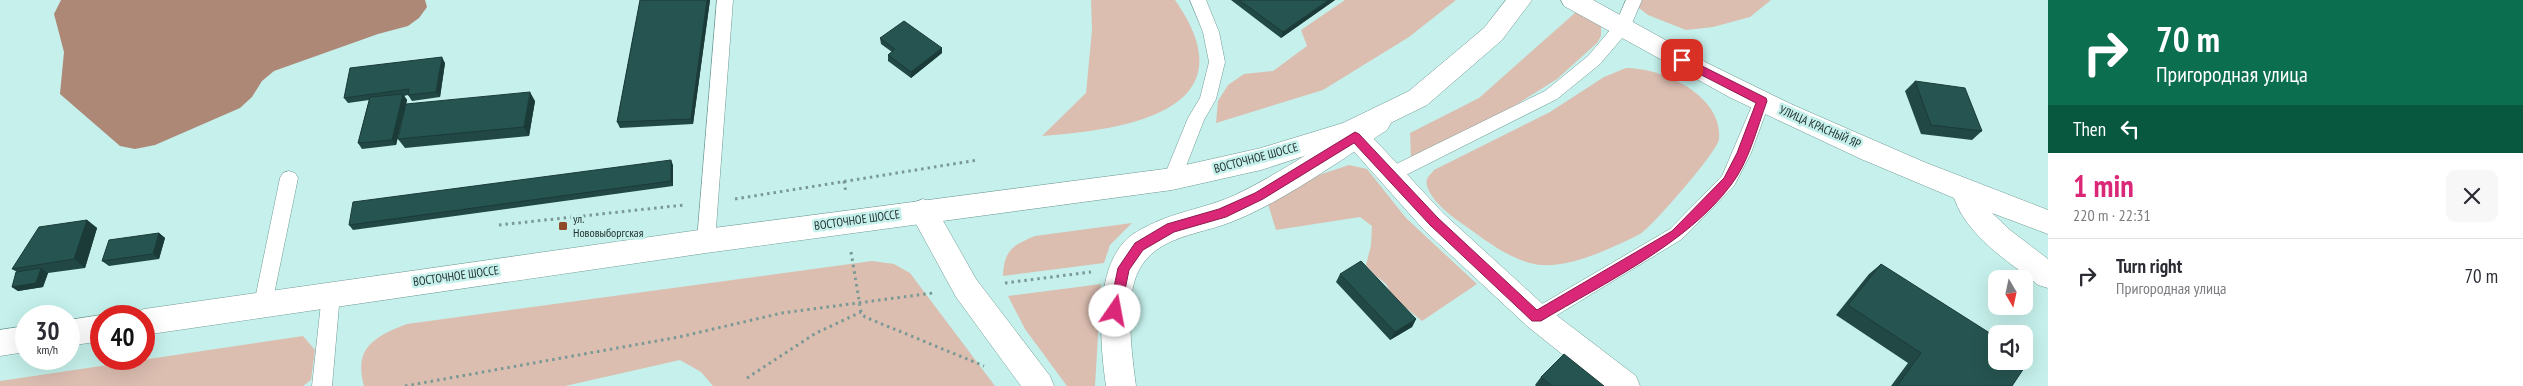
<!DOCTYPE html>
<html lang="en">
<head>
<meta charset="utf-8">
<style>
  :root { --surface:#fff; --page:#f7f7f7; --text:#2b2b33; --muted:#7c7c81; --line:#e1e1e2; --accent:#db2777 }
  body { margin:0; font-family:"PT Sans Narrow",sans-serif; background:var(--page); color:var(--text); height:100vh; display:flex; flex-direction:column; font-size:19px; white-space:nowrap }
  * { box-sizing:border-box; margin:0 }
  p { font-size:16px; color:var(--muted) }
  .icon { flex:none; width:28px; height:28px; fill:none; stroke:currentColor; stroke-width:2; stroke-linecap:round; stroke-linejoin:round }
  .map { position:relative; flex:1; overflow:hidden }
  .details { display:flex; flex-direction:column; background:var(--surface); width:475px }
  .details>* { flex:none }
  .guide { background:#0b6e4f; color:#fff; overflow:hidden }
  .needle { width:32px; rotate:171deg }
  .buttons { position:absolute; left:1988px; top:270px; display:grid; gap:10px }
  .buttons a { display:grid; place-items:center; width:45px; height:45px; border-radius:10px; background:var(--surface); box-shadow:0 5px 20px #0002; font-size:25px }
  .speed { position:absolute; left:15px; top:305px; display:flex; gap:10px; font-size:25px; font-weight:700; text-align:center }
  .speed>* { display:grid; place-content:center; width:65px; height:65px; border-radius:50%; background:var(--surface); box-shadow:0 5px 20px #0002; line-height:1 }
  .speed small { font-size:12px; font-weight:400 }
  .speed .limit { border:8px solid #d22; background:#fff; color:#111 }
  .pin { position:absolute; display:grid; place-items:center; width:42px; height:42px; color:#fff; margin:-21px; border-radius:10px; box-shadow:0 2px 8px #0006 }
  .me { position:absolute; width:55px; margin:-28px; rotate:12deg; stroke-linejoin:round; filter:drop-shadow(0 0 4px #0008) }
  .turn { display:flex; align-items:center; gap:18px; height:105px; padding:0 25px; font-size:22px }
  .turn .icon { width:65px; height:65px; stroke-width:2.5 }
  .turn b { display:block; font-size:35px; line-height:42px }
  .then { display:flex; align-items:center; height:48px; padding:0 25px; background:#0003; gap:10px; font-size:19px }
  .round { display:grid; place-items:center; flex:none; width:52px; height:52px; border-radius:10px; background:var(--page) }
  .headline { display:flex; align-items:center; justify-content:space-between; height:85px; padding:0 25px }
  h1 { font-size:30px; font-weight:600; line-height:38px; color:var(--accent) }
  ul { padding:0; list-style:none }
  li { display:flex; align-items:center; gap:15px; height:75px; padding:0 25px; border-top:1px solid var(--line) }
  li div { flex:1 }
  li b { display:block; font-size:19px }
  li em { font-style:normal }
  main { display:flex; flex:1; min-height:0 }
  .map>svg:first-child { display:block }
  .green { fill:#dcbeb1 }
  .water { fill:#ad8877 }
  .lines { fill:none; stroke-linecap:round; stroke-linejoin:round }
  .service-casing { stroke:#719a95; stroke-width:1 }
  .minor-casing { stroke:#719a95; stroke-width:1 }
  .tertiary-casing { stroke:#719a95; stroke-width:1 }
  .primary-casing { stroke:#719a95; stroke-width:1 }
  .path { stroke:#7a9995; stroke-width:3; stroke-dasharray:2.5 4; stroke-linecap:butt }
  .service { fill:#fff; fill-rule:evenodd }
  .minor { fill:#fff; fill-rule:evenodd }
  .tertiary { fill:#fff; fill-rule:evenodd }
  .primary { fill:#fff; fill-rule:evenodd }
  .wall { fill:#214845 }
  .shaded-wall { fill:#1b3b38 }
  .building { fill:#265450; stroke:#1b3b38 }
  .route { fill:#db2777; stroke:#8e194d }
  .poi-dot { fill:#914a27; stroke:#c5f0eb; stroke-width:2 }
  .labels { text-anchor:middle; stroke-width:5; stroke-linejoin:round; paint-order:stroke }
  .street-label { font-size:12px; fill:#233331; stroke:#c5f0eb }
  .poi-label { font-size:12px; fill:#233331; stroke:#c5f0eb; text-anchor:start }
</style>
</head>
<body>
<main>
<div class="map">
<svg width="2048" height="386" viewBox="0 0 2048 386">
  <rect width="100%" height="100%" fill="#c5f0eb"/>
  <path class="green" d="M1091,0H1175C1254,112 1123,130 1042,136L1086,93L1092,30Z
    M1345,0H1456L1409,37L1323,90L1216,123L1218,101L1228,85L1244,74L1273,71L1307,46L1301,30Z
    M1629,0H1771L1750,17L1713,27L1686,30L1648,15Z
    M1576,12L1601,15V36L1597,43L1557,79L1503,113L1411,159L1410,133L1479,98Z
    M1626,68C1662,68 1723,95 1719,139C1718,151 1652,227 1640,234C1614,247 1573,267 1543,265C1511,263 1482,237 1457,220C1447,213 1423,193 1427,179C1428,176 1432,173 1434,170L1550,112L1604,77Z
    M1349,165L1367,169L1406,218L1477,284L1422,321L1394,298L1386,284L1376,276L1366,265L1371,245L1372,226L1360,217L1276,230L1268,204L1316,176Z
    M1132,223L1110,245L1104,263L1003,276C1004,250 1013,245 1035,236Z
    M872,261L894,264L910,273L995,386H713L701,372L680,360L565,386H364C353,347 376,336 407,324Z
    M1101,284L1095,386H1067L1025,329L1008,296Z
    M303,336L315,350L311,380L303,386H0V381Z"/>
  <path class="water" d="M61,0H425L427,7L419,18L408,26L378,34L274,71L262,81L252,97L240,108L155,145L135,149L120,146L60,94L64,52L54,14Z"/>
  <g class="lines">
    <g class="service-casing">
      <path id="service" d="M717,0H733L715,241L712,246L706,249L700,246L697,241Z
        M1190,0H1206L1219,32L1225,62L1216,99L1204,120L1181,179L1178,184L1172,186L1166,184L1163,179L1188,118L1200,98L1209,62L1203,32Z
        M1626,0H1642L1629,30L1600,64L1557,99L1396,180L1390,182L1384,180L1381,175L1384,170L1545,91L1588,56L1616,23Z
        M1762,95L1768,96L1770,101L1751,153L1734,186L1682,239L1544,323L1537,325L1530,323L1528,317L1530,311L1670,229L1722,176L1754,101L1756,96Z
        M289,171L295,173L298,178L272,304L270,310L263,312L256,310L254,304L280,178L283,173Z
        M331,286L338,288L340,294L332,386H312L322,294L324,288Z"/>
    </g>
    <g class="minor-casing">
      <path id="minor" d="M1561,0H1593L1707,63L1793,105L1924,162L2048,210V234L1992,213L2010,230L2048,259V288L2038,285C2007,260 1968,237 1954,198L1861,159L1731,98L1564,6Z
        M1351,121L1360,124L1444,214L1547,308L1636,376L1640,386H1602L1527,326L1424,230L1342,138L1338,131L1342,124Z"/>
    </g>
    <g class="tertiary-casing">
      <path id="tertiary" d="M1378,113L1387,116L1391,123L1387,130C1339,161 1276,207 1223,225C1193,235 1155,239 1139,270C1124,297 1132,356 1136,386H1106C1100,344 1093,268 1129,237C1138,230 1153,223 1163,219C1186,210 1211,206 1235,195C1281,173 1325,142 1369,116Z
        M923,199L933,203L976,279L1050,376L1054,386H1021L956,297L909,211L913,203Z"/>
    </g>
    <g class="primary-casing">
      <path id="primary" d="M1506,0H1532L1502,40L1427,105L1360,138L1261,170L1172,190L706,253L144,335V316H132L134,313L144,309L706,229L1172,168L1261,148L1343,123L1409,91L1484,28Z
        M101,315L105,316H101V341L69,346V320Z
        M26,326V352L0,356V330Z"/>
    </g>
    <path class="path" d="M844,181L846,193
      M735,199L978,160
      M499,225L684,205
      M851,252L861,312L865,317L984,366
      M1005,283L1091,272
      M747,378L816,333L861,312
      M405,386L679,337L782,313L933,293"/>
    <use href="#service" class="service"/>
    <use href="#minor" class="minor"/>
    <use href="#tertiary" class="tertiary"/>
    <use href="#primary" class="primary"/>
  </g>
  <path class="wall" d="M640,0H710L693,124L620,128L617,122Z
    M1231,0H1335L1281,38Z
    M880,38L942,48V53L911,78L888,61V55L892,52L881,44Z
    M445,63L440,97L412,101L408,95L404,96L407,100L396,145L362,149L358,143L369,100L348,103L344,98Z
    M1915,81L1982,131L1972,140L1921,134L1905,91Z
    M535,101L529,136L405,148L398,139Z
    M673,165V186L353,230L349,225Z
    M87,220L97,228L85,268L48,273L43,287L18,291L12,287L17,272L12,269Z
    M159,233L165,238L159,259L109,266L102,261Z
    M1881,264L2012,386H1891L1908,363L1836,315L1869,274Z
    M1340,274L1416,319L1412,327L1390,340L1336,282Z
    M1541,377L1604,386H1536L1535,385Z"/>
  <path class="shaded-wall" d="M707,0H710L693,124L691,119Z
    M1329,0H1335L1281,38L1283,32Z
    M942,48V53L911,78V72Z
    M442,57L445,63L440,97L436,92Z
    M530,92L535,101L529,136L524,127Z
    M403,94L407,100L396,145L392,140Z
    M671,160L673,165V186L671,181Z
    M87,220L97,228L85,268L74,259Z
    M159,233L165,238L159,259L153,254Z
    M41,268L48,273L43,287L18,291L12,287Z
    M1416,319L1412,327L1390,340L1395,332Z"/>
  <path class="building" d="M640,0H707L691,119L617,122Z
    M1239,0H1329L1283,32Z
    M904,21L942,48L911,72L888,55L895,49L880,38Z
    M442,57L436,92L408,95L409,89L344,98L350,68Z
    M1915,81L1965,88L1982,131L1931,125Z
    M530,92L524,127L398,139L406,104Z
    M403,94L392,140L358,143L370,97Z
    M671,160V181L349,225L353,202Z
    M87,220L74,259L12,269L39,227Z
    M159,233L153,254L102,261L109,240Z
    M1361,261L1416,319L1395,332L1340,274Z
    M1881,264L1996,337V361H2024V355L2030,359L2012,386H1897L1921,353L1848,305Z
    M41,268L36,283L12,287L16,272Z
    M1564,354L1604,386H1552L1541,377Z"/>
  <path class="route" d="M1682,56L1766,98L1767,101C1757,128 1749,162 1731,185C1687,244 1604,283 1541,321H1532L1430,225L1354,143L1263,199L1226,217L1174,232L1143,250L1129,270L1120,315H1111L1109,311L1118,268L1135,243L1167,224L1219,209L1255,193L1355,132L1359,134L1438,218L1537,310L1672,231L1724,178L1737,153L1756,103L1678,63L1677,60Z"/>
  <rect class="poi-dot" x="558" y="221" width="10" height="10" rx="2.5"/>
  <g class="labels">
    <g class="street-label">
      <text transform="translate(1820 127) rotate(24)" y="4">УЛИЦА КРАСНЫЙ ЯР</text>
      <text transform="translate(1256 158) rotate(-15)" y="4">ВОСТОЧНОЕ ШОССЕ</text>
      <text transform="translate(857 220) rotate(-8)" y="4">ВОСТОЧНОЕ ШОССЕ</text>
      <text transform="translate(456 276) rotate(-8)" y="4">ВОСТОЧНОЕ ШОССЕ</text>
    </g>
    <g class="poi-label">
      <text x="573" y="223">ул.<tspan x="573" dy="14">Нововыборгская</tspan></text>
    </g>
  </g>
</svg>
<div class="buttons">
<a><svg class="needle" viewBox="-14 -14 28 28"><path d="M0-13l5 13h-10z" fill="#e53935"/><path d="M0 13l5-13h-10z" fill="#7c7c81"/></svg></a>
<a><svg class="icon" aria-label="sound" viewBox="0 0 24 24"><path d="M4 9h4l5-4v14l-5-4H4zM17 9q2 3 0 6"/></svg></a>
</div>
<div class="speed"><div>30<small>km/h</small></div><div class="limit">40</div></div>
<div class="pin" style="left:1682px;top:60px;background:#d93025"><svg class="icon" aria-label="arrive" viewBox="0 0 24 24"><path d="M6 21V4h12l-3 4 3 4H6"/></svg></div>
<svg class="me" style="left:1115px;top:311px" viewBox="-20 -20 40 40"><circle r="19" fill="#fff"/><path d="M0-13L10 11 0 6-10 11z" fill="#db2777"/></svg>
</div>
<section class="details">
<div class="guide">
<div class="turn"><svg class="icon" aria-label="right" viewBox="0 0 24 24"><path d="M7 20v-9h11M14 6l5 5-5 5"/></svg><div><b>70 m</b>Пригородная улица</div></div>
<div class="then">Then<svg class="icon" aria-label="left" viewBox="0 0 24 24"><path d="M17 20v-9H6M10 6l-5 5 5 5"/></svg></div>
</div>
<div class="headline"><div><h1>1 min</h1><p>220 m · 22:31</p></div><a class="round"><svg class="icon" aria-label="close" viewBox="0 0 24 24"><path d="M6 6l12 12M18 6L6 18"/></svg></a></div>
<ul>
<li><svg class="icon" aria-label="right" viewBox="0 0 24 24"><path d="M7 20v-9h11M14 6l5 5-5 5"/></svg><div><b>Turn right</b><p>Пригородная улица</p></div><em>70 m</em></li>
</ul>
</section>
</main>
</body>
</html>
